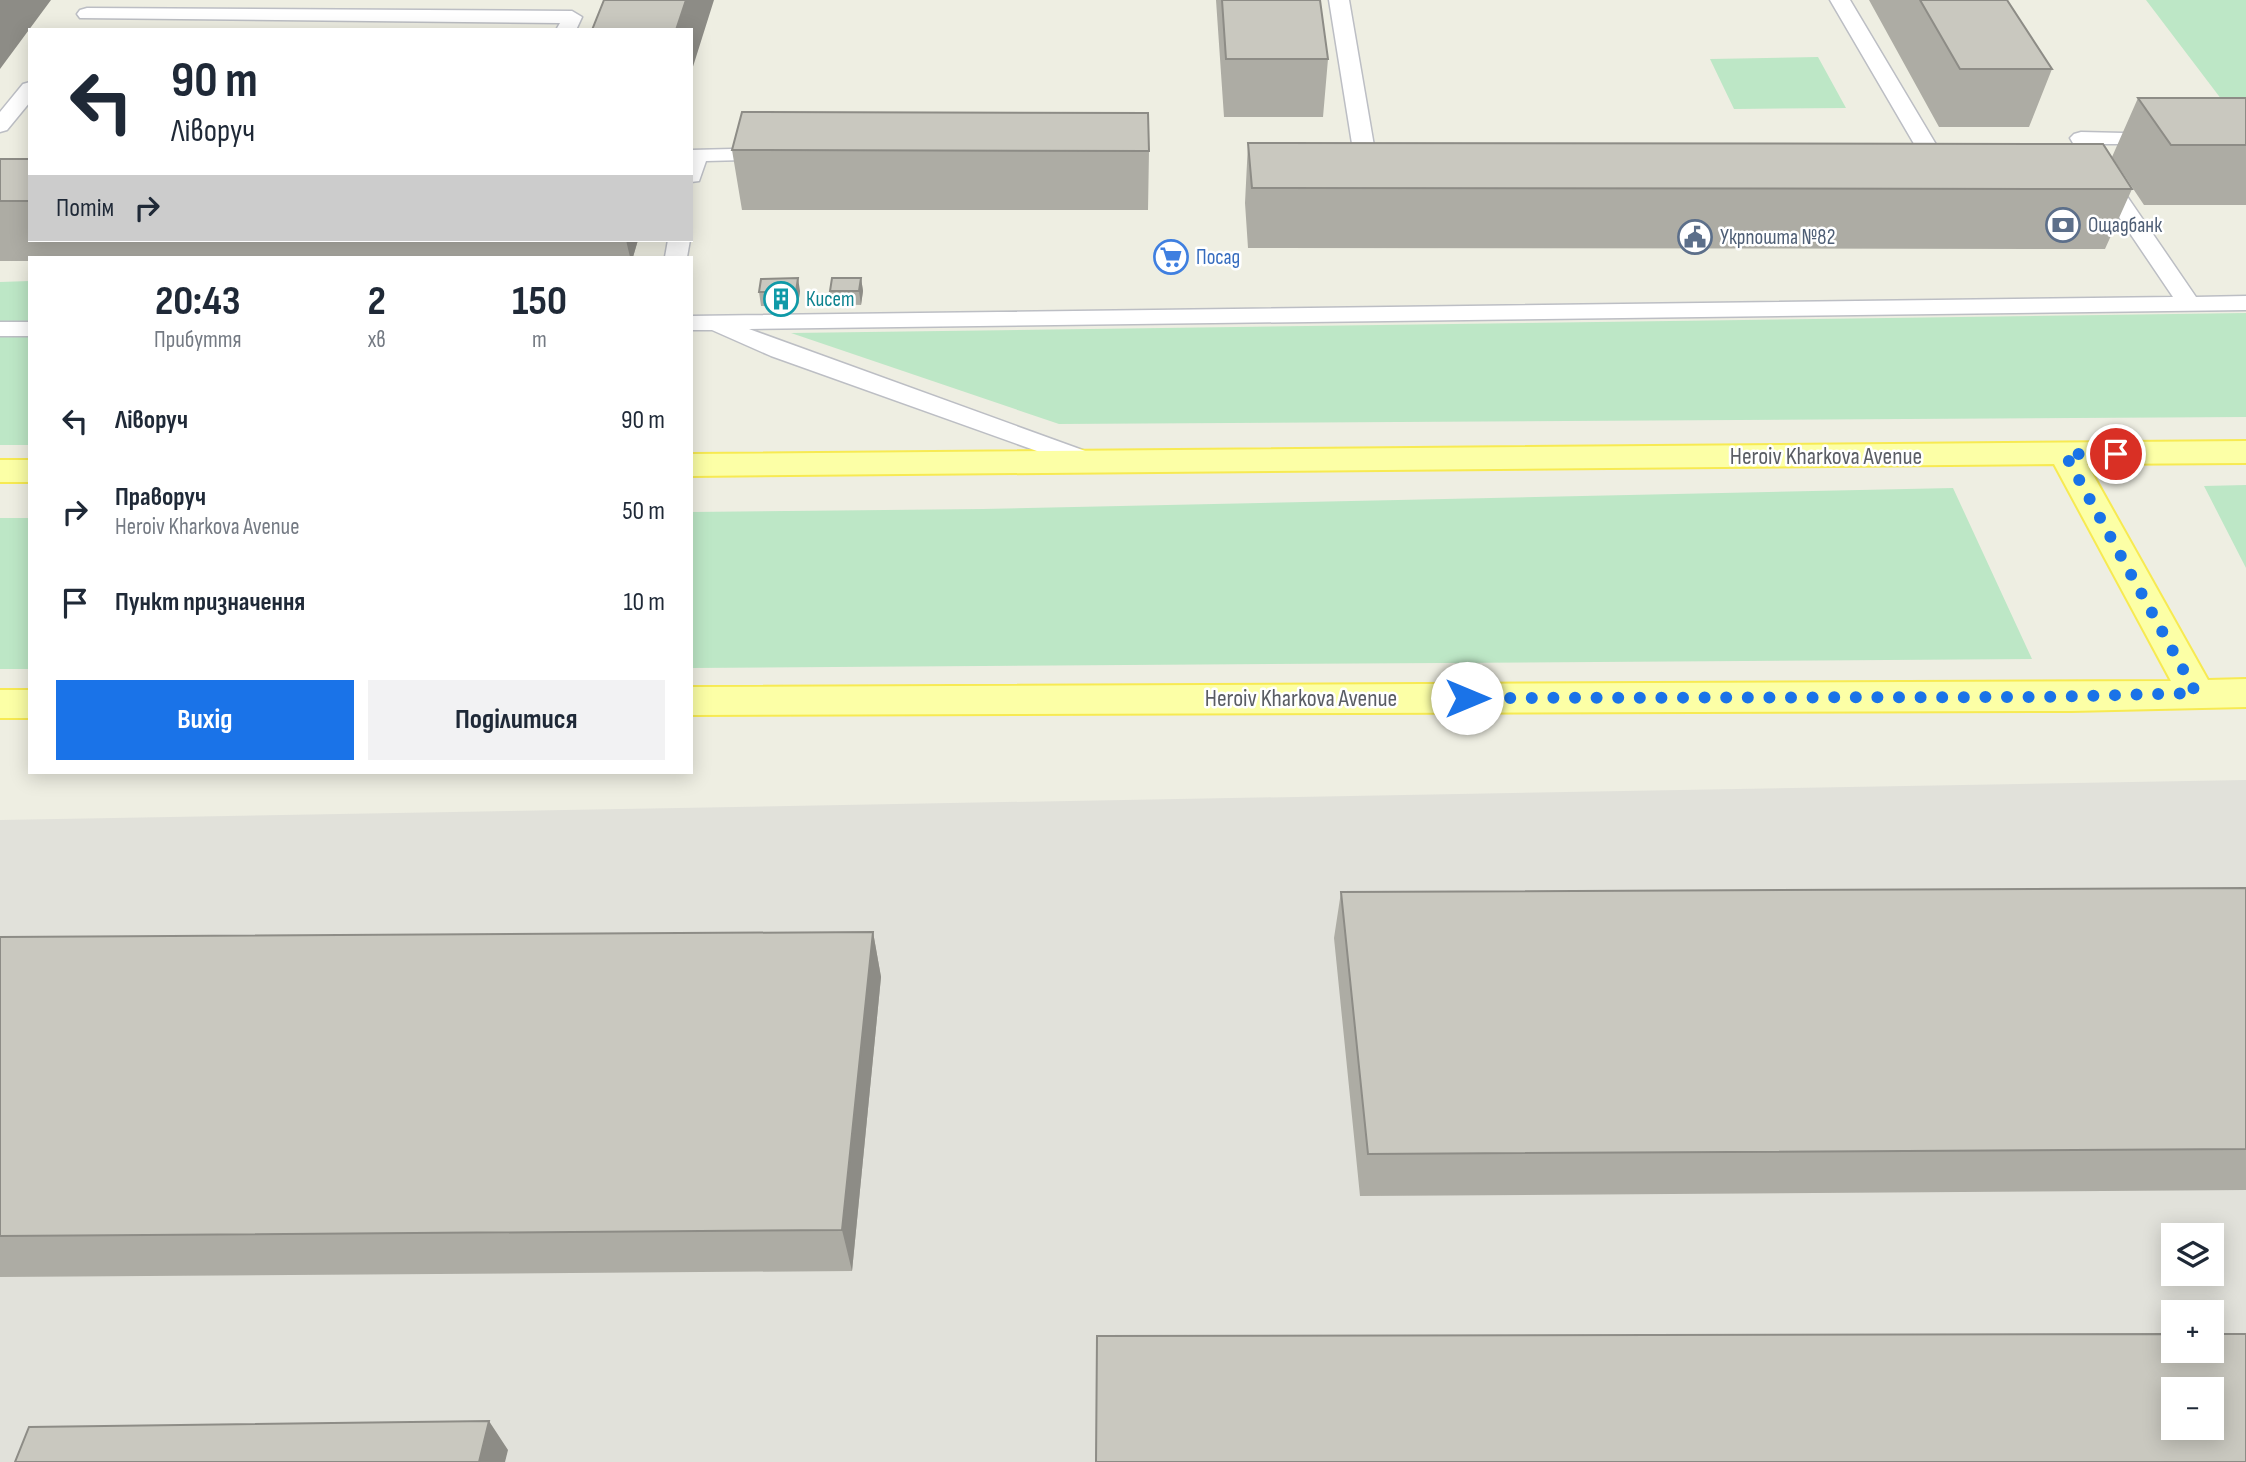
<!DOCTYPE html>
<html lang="uk">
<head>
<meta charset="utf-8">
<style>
  :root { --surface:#fff; --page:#f2f2f3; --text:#1f2937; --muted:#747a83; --accent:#1a73e8 }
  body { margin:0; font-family:"Sofia Sans Condensed",sans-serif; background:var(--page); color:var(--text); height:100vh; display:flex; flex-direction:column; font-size:26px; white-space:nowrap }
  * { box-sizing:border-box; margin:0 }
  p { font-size:23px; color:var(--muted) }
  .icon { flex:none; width:38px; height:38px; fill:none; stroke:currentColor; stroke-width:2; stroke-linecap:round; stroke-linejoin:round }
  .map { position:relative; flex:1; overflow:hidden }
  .side { position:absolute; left:28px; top:256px; width:665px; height:518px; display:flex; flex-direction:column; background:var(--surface); border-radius:0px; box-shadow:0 4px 18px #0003 }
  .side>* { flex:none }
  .banner { position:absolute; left:28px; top:28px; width:665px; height:214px; border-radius:0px; box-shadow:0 4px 18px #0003; background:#fff; color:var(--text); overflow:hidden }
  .controls { position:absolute; left:2161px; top:1223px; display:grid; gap:14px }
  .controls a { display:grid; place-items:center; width:63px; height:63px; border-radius:0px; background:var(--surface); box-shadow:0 4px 18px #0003; font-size:35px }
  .pin { position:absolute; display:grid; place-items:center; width:60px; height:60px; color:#fff; margin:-30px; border:4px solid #fff; border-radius:50%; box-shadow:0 2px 7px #0007 }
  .me { position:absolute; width:77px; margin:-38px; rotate:90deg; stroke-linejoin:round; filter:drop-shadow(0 0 5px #0008) }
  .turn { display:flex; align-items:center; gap:24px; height:147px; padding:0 28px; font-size:32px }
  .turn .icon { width:91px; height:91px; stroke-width:2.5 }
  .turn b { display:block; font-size:49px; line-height:60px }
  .then { display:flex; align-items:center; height:66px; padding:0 28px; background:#0003; gap:14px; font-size:26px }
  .eta { display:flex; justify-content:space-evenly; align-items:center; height:119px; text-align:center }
  .eta b { font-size:42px; font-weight:700; line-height:49px }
  .primary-button { display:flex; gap:14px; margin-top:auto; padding:14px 28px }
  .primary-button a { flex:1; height:80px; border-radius:0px; background:var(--accent); color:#fff; font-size:28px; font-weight:700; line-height:80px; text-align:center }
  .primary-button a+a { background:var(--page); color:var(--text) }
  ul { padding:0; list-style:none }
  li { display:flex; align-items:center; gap:21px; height:91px; padding:0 28px }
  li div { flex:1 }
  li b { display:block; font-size:26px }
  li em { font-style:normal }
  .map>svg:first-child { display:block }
  .industrial { fill:#e1e1da; fill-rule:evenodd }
  .green { fill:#bde7c6 }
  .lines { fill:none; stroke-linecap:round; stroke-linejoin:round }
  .lane-casing { stroke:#bcbec4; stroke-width:3 }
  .primary-casing { stroke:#f7ea52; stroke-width:4 }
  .lane { fill:#fff; fill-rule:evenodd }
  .primary { fill:#fcffa6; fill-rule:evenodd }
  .wall { fill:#adaca4 }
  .shaded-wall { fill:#8d8c86 }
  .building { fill:#c9c8bf; stroke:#8d8c86; stroke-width:2; fill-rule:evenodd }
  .route { stroke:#1a73e8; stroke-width:12; stroke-dasharray:0 21.6 }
  .labels { text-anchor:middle; stroke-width:5; stroke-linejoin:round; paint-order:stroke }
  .far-service-label { font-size:21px; fill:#4e5e75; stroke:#fff; text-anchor:start }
  .far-shop-label { font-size:21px; fill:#366cbe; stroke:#fff; text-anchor:start }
  .far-culture-label { font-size:21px; fill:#0d838f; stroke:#fff; text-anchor:start }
  .street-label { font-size:24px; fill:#5a5d64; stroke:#fff }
</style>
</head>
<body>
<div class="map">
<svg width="2246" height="1462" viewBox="0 0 2246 1462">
  <rect width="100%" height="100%" fill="#eeeee2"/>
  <path class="industrial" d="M2246,780V1462H0V820ZM2174,1236H2212V1274H2174ZM2174,1312H2212V1351H2174ZM2174,1390H2212V1428H2174Z"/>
  <path class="green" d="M2146,0H2246V108H2228Z
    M1818,57L1846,108L1734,109L1710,59Z
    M30,281V445H0V282Z
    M2246,313V417L1059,424L791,333Z
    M2246,485V568L2204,486Z
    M1953,488L2032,659L691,668V512L983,509Z
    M0,518H30V669H0Z"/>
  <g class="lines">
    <g class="lane-casing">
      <path id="lane" d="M1329,0H1349L1380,181L1377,186H1361L1358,181Z
        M1830,0H1850L1956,178L1953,183H1937L1934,178Z
        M87,8L572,11L582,17L576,30H556L560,23L80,18L77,14L80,10Z
        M30,82V102L7,130L0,132V112L23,84Z
        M2081,132L2166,134L2170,138L2166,142L2159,144H2095L2120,186L2196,297L2246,296V310L749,329L1099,456L1103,462L1099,468L1090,470L771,356L712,330H691V316L2173,297L2098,186L2070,138L2074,134Z
        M773,148L781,149L784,154L781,159L706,161L699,181L691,182V150Z
        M668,240H690L687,257H665Z
        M0,322H30V336H0Z"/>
    </g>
    <g class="primary-casing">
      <path id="primary" d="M2246,441V463L2087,464L2208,680L2246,679V707L2071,711L691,715V687L2171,681L2054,464L691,476V454Z
        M0,460H30V482H0Z
        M0,690H30V718H0Z"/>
    </g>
    <use href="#lane" class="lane"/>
    <use href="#primary" class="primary"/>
  </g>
  <path class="wall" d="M1216,0H1320L1328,59L1323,117H1224Z
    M1869,0H2007L2052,69L2029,127H1939Z
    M2138,98H2246V205H2144L2112,157Z
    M1248,143L2132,189L2105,249L1248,248L1245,203Z
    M732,150L1149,151L1148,210H742Z
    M0,159H30V240H638L633,257H30V261H0Z
    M861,278L863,291L861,305L832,304L830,291Z
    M800,291L798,305L761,306L759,292Z
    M2246,888V1190L1360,1196L1334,938L1341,892Z
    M873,932L881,977L852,1271L0,1277V937Z"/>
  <path class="shaded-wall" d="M0,0H51L0,69Z
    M686,0H714L691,73V30H676Z
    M626,240H638L633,257H630Z
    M798,278L800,291L798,305L796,292Z
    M861,278L863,291L861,305L859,291Z
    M873,932L881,977L852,1271L842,1230Z
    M489,1421L508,1450L505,1462H479Z"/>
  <path class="building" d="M604,0H686L676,30H592Z
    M1222,0H1320L1328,59H1226Z
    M1920,0H2007L2052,69H1960Z
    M2138,98H2246V145H2171Z
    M742,112L1148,113L1149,151L732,150Z
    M1248,143L2103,144L2132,189L1252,188Z
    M0,159H30V201H0Z
    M798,278L796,292H759L761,279Z
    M832,278H861L859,291H830Z
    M2246,888V1149L1368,1154L1341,892Z
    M873,932L842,1230L0,1236V937Z
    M2174,1334V1351H2212V1334H2246V1462H1096L1097,1336ZM2174,1390H2212V1428H2174Z
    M489,1421L479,1462H15L29,1427Z"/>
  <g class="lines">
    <path class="route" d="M1467,698L2044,697L2196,693L2065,454H2116"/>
  </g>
  <defs>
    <g id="bank-ring" transform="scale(1.75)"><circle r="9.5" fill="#fff" stroke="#5c6f8a" stroke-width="1.5"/><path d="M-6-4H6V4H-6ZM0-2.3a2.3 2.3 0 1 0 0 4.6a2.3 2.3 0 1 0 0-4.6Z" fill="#5c6f8a"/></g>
    <g id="civic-ring" transform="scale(1.75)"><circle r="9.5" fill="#fff" stroke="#5c6f8a" stroke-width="1.5"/><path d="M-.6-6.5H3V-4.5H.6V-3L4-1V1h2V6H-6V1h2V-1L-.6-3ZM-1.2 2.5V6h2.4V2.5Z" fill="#5c6f8a"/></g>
    <g id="supermarket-ring" transform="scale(1.75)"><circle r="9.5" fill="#fff" stroke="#3f7fe0" stroke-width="1.5"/><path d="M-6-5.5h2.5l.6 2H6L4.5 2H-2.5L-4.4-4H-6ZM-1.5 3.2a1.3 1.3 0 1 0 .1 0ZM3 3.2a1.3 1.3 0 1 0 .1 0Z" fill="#3f7fe0"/></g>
    <g id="building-ring" transform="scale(1.75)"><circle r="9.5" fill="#fff" stroke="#0f9aa8" stroke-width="1.5"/><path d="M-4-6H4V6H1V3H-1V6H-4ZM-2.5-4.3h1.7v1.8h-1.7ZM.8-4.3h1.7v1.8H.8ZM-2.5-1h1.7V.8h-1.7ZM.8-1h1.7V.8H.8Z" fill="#0f9aa8"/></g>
  </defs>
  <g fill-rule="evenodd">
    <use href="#bank-ring" x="2063" y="225"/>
    <use href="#civic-ring" x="1695" y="237"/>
    <use href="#supermarket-ring" x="1171" y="257"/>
    <use href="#building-ring" x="781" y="299"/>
  </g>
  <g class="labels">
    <g class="far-service-label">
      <text x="2088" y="232">Ощадбанк</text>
      <text x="1720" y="244">Укрпошта №82</text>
    </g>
    <g class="far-shop-label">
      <text x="1196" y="264">Посад</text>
    </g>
    <g class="far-culture-label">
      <text x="806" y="306">Кисет</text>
    </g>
    <g class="street-label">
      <text x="1826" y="464">Heroiv Kharkova Avenue</text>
      <text x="1301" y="706">Heroiv Kharkova Avenue</text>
    </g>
  </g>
</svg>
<div class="controls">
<a><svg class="icon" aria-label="layers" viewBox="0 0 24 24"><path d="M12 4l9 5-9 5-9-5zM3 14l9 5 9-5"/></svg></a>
<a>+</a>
<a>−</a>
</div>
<div class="pin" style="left:2116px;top:454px;background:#d93025"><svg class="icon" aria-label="arrive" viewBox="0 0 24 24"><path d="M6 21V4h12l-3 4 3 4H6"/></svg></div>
<svg class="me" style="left:1467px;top:698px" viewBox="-20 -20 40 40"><circle r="19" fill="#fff"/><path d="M0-13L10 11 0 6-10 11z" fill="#1a73e8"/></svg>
<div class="banner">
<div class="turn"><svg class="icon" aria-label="left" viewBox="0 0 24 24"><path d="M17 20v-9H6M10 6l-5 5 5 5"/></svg><div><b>90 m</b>Ліворуч</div></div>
<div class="then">Потім<svg class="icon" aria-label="right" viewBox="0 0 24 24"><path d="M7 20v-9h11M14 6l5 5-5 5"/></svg></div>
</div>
<section class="side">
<div class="eta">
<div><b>20:43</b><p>Прибуття</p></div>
<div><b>2</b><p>хв</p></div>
<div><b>150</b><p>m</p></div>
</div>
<ul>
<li><svg class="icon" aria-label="left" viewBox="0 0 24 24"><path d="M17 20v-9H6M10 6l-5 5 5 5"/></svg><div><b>Ліворуч</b></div><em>90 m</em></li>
<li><svg class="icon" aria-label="right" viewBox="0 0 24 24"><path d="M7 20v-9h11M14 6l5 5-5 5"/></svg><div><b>Праворуч</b><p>Heroiv Kharkova Avenue</p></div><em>50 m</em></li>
<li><svg class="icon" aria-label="arrive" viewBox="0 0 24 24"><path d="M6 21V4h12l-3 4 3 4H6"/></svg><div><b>Пункт призначення</b></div><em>10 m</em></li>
</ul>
<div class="primary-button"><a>Вихід</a><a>Поділитися</a></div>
</section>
</div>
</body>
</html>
